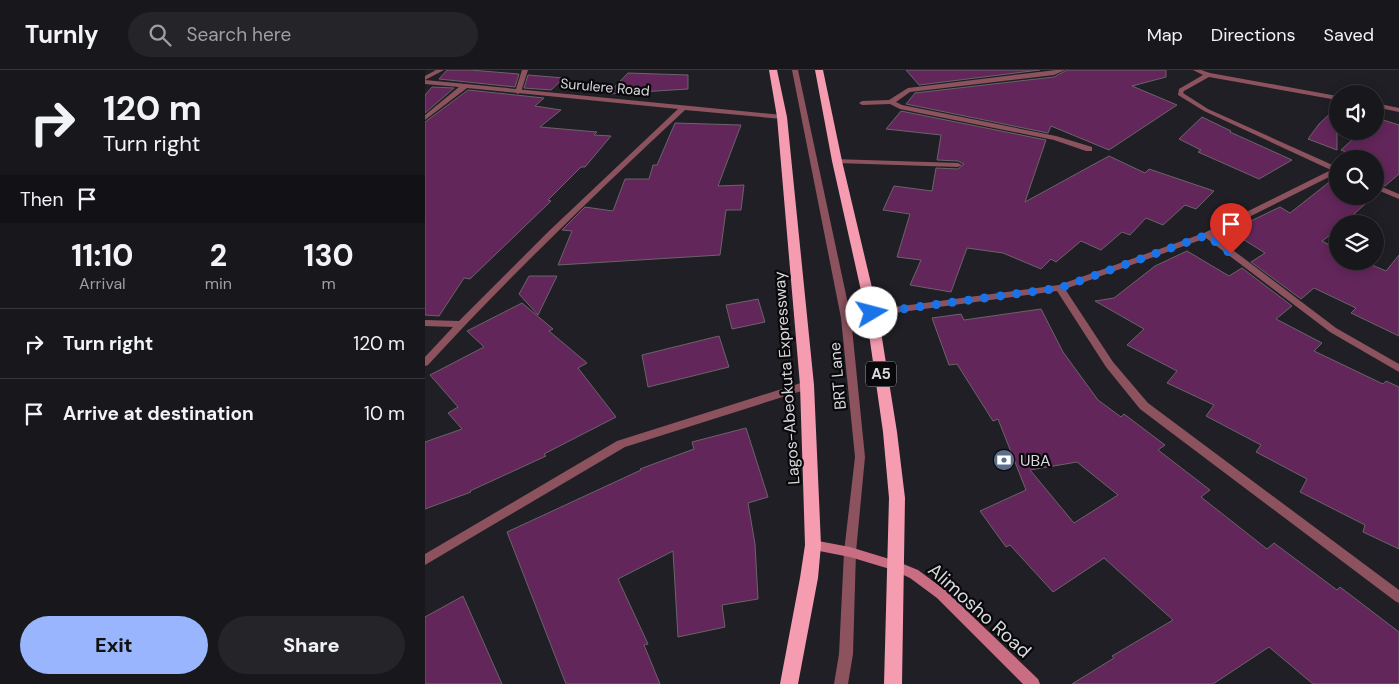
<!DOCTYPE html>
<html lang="en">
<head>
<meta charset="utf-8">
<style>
  :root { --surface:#17171c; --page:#242429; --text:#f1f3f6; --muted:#9e9fa3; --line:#36363b; --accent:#99b5fd }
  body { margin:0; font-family:"DM Sans",sans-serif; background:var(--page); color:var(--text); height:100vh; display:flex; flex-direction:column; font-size:19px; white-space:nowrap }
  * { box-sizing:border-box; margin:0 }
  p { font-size:16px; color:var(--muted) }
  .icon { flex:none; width:28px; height:28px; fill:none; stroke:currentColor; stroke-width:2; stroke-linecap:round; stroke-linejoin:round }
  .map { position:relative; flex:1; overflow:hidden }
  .side { display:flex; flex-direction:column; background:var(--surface); width:425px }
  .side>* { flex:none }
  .banner { background:#17171c; color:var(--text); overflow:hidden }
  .buttons { position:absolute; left:904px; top:15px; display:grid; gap:10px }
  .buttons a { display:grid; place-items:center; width:55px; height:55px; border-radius:50%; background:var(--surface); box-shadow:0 2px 12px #0003,0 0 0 1px var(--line); font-size:25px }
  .pin { position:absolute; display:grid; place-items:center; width:42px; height:42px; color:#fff; margin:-51px -21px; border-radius:50% 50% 50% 0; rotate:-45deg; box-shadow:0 0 5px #0007 }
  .pin .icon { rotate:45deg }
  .me { position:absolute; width:55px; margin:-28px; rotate:82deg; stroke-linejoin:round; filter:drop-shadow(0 0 4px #0008) }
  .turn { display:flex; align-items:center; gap:18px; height:105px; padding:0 20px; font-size:22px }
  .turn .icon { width:65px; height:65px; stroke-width:2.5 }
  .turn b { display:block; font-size:35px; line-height:42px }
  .then { display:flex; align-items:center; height:48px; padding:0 20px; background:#0003; gap:10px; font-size:19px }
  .eta { display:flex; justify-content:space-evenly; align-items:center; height:85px; text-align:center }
  .eta b { font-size:30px; font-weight:800; line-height:35px }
  .primary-button { display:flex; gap:10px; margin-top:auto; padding:10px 20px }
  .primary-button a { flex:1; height:58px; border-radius:30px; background:var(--accent); color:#111; font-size:20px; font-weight:800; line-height:58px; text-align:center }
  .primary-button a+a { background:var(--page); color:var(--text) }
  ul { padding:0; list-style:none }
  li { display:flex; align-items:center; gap:15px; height:70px; padding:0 20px; border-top:1px solid var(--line) }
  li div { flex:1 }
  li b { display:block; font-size:19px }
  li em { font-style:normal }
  header { display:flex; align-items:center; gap:30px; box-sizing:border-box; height:70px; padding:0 25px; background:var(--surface); border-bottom:1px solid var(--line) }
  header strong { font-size:24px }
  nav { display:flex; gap:28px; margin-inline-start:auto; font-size:18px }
  .search { width:350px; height:45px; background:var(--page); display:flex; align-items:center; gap:12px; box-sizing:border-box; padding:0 18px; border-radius:28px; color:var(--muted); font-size:19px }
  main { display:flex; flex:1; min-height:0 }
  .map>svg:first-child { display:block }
  .building { fill:#63265a; stroke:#6a6469; fill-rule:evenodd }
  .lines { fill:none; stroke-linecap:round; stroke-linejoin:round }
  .service { fill:#8c535e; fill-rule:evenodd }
  .minor { fill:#8c535e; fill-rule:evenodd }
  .secondary { fill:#c96e82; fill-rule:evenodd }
  .trunk { fill:#f69cb0; fill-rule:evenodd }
  .route { stroke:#1a73e8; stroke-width:9; stroke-dasharray:0 16.2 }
  .labels { text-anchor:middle; stroke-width:4.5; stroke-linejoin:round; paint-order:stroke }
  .far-street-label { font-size:14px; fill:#d9d9dd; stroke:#09090c }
  .shield { fill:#09090c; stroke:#9b9b9e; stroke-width:1 }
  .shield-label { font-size:15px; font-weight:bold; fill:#d9d9dd }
  .street-label { font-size:16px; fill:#d9d9dd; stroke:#09090c }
  .poi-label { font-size:16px; fill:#d9d9dd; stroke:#09090c; text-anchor:start }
  .near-street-label { font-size:19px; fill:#d9d9dd; stroke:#09090c }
</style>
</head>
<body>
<header>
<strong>Turnly</strong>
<div class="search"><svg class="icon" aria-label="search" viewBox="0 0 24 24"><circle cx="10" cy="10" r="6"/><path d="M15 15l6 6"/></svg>Search here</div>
<nav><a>Map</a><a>Directions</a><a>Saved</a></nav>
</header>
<main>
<section class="side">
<div class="banner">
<div class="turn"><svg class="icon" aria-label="right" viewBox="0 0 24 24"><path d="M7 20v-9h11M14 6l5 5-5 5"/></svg><div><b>120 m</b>Turn right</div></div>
<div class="then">Then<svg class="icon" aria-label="arrive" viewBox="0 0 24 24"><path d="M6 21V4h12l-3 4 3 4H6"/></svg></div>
</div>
<div class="eta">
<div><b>11:10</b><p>Arrival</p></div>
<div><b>2</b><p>min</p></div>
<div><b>130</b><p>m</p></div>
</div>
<ul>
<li><svg class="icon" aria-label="right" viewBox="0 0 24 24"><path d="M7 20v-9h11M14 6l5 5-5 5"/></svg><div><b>Turn right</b></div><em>120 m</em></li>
<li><svg class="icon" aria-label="arrive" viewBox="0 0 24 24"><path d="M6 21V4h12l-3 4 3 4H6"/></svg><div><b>Arrive at destination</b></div><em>10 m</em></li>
</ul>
<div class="primary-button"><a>Exit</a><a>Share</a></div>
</section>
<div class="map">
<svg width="974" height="614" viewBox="0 0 974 614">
  <rect width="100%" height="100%" fill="#1f1f25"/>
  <path class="building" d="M22,0H45L94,4L90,17L14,9Z
    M481,0H615L494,15Z
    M642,0H741V7L707,16L752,35L684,80L626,56L623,63L481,34L490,23L629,7Z
    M203,3L263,5V19L183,24Z
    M103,5L139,8L126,20L99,18Z
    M7,17L29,18L0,43V25Z
    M43,20L119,28L110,36L136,40L115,57L172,62L169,65L186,66L160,97H156L123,130L126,131L45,209L39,208L14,246L0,245V52Z
    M912,37V80L883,69L894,54Z
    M476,41L621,70L600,132L684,86L720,103L724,99L789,121L771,139L760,135L738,155L721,148L705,165L697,162L676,180L656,171L631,192L626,189L616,199L578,183L542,178L526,222L485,215L496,190L472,187L485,144L458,140L469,116L507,121L511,98L533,99L539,94L533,91L512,90L516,65L461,59Z
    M777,47L806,61L805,62L867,90L834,109L773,82L776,80L754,69Z
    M952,48L974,55V104L960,116L950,112V89H939L916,80L937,61H950V50Z
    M250,53L316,55L293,116L319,115L316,140H301L295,185L133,195L147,161L137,160L160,137L188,141L200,109H224L228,95H232Z
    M912,106V126H949L929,144L931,145L920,154H912V160L897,171L912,179V191H938L961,201L974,185V266L926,243L931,238L889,218L876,229L826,192L840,183L805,161L855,137L865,143Z
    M762,181L804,206L817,198L867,236L851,249L897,273L889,281L958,314L961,311L974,317V479L938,462L940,455L875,422L882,409L831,382L836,375L781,346L789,335L742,313L752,301L702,275L719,259L670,231L689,228L730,196Z
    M104,206H132L113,245L94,224Z
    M333,229L340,252L307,259L301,235Z
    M97,233L128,259L124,261L162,293L153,298L191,347L119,384L121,386L45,421L46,422L0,439V372L37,359L23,343L33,337L5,305L59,277L42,261Z
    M616,239L638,282L673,330L696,347L699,344L740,375L733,380L785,420L776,427L842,479L849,473L912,520L915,517L974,562V614H888L844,577L788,614H647L689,588L687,586L748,550L679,488L628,522L585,475L581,477L555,441L601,420L573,349L568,351L532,294L524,295L507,248L536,244L539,250ZM652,392L693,425L649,453L605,400Z
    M294,266L304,297L223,317L217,285Z
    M321,358L343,427L323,433L330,474L333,529L297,535L300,557L253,567L248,481L193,509L223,574L219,575L235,614H141L82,462L216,400L215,399L269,379L267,372Z
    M38,526L77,614H0V547Z"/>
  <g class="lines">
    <path class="service" d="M11,0H19L0,10V6Z
      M97,0H103L96,22L93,24L90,22Z
      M367,0H373L426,248L440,387L431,482L428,584L423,614H409L414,584L419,482L430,387L416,248Z
      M409,89L533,93L537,95L533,97L412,93L408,91Z"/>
    <path class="minor" d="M631,0H640L629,5L485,22L471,32L477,35L631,66L667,77V81H661L629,70L475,39L465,34L437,35L434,33L437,31L464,30L483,18Z
      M768,0H776L785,3L912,26V30L784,7L759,21L758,23L783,39L912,97V103L788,165L911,258L974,294V302L905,262L781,168L640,219L688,292L723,333L974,520V533L970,531L715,339L681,297L632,221L447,246L442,243L447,240L634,215L779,163L906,100L779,41L753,25L754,19L778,5Z
      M0,10L357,45L360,47L357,49L260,40C172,122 85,206 3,295L0,296V287L28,257L0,256V250L34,251L124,161L253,39L42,18L0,50V45L34,17L0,14Z
      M950,33L974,38V42L950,37Z
      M950,114L974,124V129L950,119Z
      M382,311L386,312L387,315L386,318L200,377L0,495V484L192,371Z"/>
    <path class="secondary" d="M388,470L425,477L471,491L493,500L520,520L613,609L615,614H598L512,528L485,508L468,500L425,487L384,479L382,475L384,471Z"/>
    <path class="trunk" d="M344,0H352L362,47L389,315L396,475L393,508L373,614H355L375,508L380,475L375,315L352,47Z
      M390,0H398L417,91L453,243L472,362L480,428L477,614H459L464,428L458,362L441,243L407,91Z"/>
  </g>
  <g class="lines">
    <path class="route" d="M447,243L635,218L782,165L806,184"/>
  </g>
  <defs>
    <g id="bank-disc" transform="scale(1.125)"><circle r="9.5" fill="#5c6f8a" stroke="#09090c"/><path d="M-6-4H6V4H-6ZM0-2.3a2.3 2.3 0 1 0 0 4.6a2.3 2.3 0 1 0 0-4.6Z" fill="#fff"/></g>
  </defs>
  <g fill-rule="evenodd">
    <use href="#bank-disc" x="579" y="390"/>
  </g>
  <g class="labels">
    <g class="far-street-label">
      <text transform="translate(180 17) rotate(5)" y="5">Surulere Road</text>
    </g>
    <rect class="shield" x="441" y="291.5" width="30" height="25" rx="4"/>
    <g class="shield-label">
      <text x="456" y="309">A5</text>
    </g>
    <g class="street-label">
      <text transform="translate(412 306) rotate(-95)" y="6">BRT Lane</text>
      <text transform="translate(361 308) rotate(-94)" y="6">Lagos-Abeokuta Expressway</text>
    </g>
    <g class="poi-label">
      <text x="595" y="396">UBA</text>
    </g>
    <g class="near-street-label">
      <text transform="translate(555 540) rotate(42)" y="7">Alimosho Road</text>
    </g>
  </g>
</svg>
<div class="buttons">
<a><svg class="icon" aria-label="sound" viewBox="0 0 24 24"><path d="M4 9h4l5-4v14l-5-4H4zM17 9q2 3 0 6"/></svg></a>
<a><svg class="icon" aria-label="search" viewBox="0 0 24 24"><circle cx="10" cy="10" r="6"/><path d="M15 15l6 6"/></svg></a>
<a><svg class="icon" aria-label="layers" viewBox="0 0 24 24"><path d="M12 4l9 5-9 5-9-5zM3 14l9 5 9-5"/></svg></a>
</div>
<div class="pin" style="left:806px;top:184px;background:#d93025"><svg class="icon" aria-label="arrive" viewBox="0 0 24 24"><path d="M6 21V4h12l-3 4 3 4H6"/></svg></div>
<svg class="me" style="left:447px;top:243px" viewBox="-20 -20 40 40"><circle r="19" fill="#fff"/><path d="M0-13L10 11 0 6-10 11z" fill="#1a73e8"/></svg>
</div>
</main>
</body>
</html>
